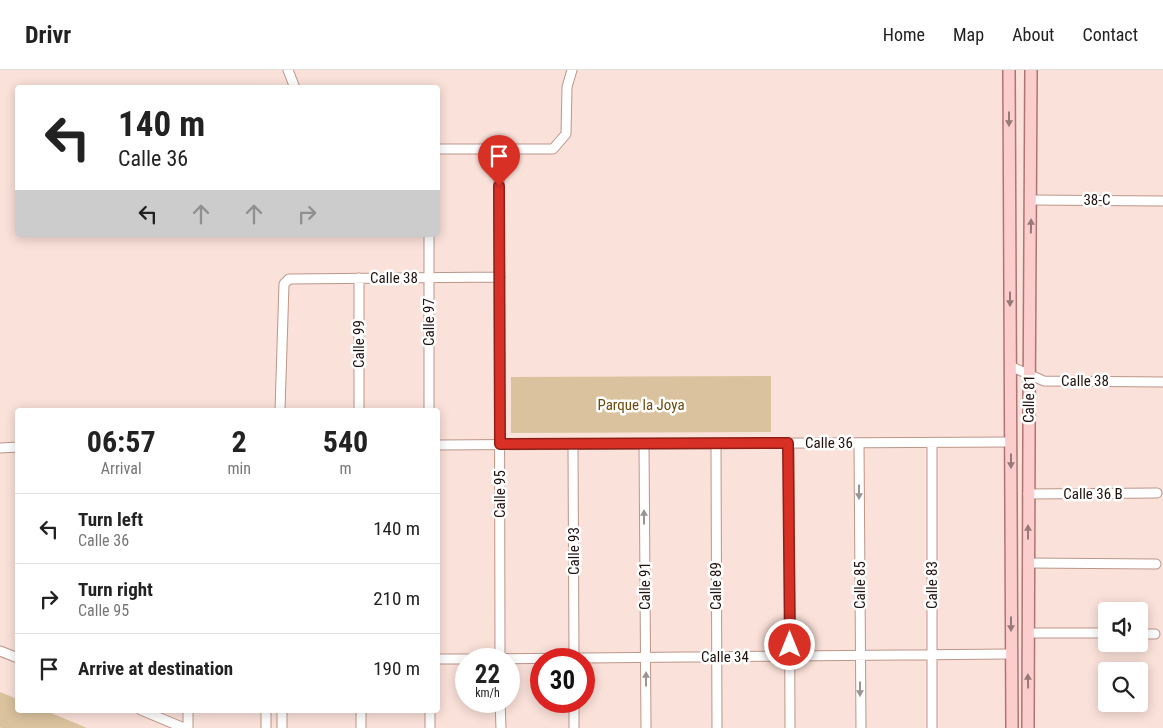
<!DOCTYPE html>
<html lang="en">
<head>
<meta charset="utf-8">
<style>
  :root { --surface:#fff; --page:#f6f6f6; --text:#222; --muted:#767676; --line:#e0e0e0 }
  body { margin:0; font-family:"Roboto Condensed",sans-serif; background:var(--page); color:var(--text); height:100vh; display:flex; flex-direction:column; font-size:19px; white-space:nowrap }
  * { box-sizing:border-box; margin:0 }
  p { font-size:16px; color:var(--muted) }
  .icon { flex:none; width:28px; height:28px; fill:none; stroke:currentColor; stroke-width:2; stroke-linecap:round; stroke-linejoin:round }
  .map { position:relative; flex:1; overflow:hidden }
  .sheet { position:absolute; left:15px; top:338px; width:425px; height:305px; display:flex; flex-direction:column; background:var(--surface); border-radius:5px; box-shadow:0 2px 12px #0003 }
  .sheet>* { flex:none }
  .top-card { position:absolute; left:15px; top:15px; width:425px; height:152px; border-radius:5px; box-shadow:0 2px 12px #0003; background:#fff; color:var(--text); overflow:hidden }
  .controls { position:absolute; left:1098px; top:532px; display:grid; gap:10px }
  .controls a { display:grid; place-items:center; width:50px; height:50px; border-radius:5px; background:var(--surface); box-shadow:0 2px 12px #0003; font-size:25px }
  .speed { position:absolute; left:455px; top:578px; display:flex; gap:10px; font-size:25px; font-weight:700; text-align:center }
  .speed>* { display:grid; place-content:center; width:65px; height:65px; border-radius:50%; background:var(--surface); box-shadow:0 2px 12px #0003; line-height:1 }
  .speed small { font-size:12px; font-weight:400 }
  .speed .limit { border:8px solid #d22; background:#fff; color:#111 }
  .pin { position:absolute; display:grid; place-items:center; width:42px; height:42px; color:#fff; margin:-51px -21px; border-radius:50% 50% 50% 0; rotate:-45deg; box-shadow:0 0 5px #0007 }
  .pin .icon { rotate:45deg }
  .me { position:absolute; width:55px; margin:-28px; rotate:0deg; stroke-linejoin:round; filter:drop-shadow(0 0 4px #0008) }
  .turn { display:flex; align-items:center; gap:18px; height:105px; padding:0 20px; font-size:22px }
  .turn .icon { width:65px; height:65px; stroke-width:2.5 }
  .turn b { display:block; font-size:35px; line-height:42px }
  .lanes { display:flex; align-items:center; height:48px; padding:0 20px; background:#0003; justify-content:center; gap:25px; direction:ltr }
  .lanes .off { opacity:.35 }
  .eta { display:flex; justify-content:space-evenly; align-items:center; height:85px; text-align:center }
  .eta b { font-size:30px; font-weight:700; line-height:35px }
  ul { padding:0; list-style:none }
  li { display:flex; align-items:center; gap:15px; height:70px; padding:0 20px; border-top:1px solid var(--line) }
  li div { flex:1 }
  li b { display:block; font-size:19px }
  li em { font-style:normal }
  header { display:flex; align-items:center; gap:30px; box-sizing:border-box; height:70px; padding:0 25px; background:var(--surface); border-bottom:1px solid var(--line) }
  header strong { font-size:24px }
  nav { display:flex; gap:28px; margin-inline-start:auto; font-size:18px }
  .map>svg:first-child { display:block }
  .green { fill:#dac29e }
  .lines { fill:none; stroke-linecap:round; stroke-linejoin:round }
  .minor-casing { stroke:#bc968a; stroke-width:11 }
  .major-casing { stroke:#ae7574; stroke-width:14 }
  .minor { stroke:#fff; stroke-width:9 }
  .major { stroke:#fccdcd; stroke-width:11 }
  .oneway { fill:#997977 }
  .oneway2 { fill:#9b9493 }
  .route-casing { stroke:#8d1f18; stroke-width:12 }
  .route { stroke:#d93025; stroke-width:9 }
  .labels { text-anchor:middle; stroke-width:5; stroke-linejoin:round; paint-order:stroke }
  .street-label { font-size:15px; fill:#20120e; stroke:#fff }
  .park-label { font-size:15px; fill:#6c4a0a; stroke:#fff }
</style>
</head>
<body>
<header>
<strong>Drivr</strong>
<nav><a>Home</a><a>Map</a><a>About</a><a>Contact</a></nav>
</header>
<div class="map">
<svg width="1163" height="658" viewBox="0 0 1163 658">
  <rect width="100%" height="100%" fill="#fae1d9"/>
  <path class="green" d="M771,306V362L511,363V307Z
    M0,622L17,629L18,640H44L87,658H1L0,657Z"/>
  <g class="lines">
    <g class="minor-casing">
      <path id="minor" d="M288,0L295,18
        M438,79H553L566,64L567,17L572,0
        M499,79L500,589
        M1032,130L1162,131
        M429,165V340
        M359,208V340
        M1010,296L1044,311L1163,312
        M280,340L284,214L289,209L500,207
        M789,373L790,658
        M859,373L861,658
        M573,374L574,589
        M644,374L646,658
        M716,374L717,658
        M438,375L1010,372
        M0,378L18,377
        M1028,424L1157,423
        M1028,493L1156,494
        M1028,563H1106
        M1139,564H1155
        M0,581L18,588
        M438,589H466
        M468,589L1011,584
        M500,631L501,658
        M574,631V658
        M141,640L184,658
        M188,640V658
        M266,640V658
        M282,640V658
        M361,640V658
        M430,640V658
        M932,658V373"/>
    </g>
    <g class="major-casing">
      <path id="major" d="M1009,0L1012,658
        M1028,658C1027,439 1031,219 1031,0"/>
    </g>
    <use href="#minor" class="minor"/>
    <use href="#major" class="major"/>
  </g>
  <defs><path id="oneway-solid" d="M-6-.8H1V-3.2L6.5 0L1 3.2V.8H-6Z" transform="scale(1.25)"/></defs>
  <g class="oneway">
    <use href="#oneway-solid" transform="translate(1009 49) rotate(90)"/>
    <use href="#oneway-solid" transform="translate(1031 156) rotate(-89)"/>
    <use href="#oneway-solid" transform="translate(1010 229) rotate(90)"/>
    <use href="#oneway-solid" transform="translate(1011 391) rotate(90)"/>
    <use href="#oneway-solid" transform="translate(1028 462) rotate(-90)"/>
    <use href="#oneway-solid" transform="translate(1011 554) rotate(90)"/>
    <use href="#oneway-solid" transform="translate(1028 611) rotate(-91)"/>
  </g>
  <g class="oneway2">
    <use href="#oneway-solid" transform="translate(859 422) rotate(90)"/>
    <use href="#oneway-solid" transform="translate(644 447) rotate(-90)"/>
    <use href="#oneway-solid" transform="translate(646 609) rotate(-90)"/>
    <use href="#oneway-solid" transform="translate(860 619) rotate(90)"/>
  </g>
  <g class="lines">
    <g class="route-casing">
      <path id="route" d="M499,116L500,374L788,373L790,575"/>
    </g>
    <use href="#route" class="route"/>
  </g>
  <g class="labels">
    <g class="street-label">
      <text x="1097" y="135">38-C</text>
      <text x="394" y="213">Calle 38</text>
      <text transform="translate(429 252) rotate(-90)" y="5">Calle 97</text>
      <text transform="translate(359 274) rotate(-90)" y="5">Calle 99</text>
      <text x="1085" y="316">Calle 38</text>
      <text transform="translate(1029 329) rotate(-89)" y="5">Calle 81</text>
      <text x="829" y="378">Calle 36</text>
      <text transform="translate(500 424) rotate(-90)" y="5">Calle 95</text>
      <text x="1093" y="429">Calle 36 B</text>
      <text transform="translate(574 481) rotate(-90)" y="5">Calle 93</text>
      <text transform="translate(860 515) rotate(-90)" y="5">Calle 85</text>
      <text transform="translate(932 515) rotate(-90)" y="5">Calle 83</text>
      <text transform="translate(645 516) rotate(-90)" y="5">Calle 91</text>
      <text transform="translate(716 516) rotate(-90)" y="5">Calle 89</text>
      <text x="725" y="592">Calle 34</text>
    </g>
    <g class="park-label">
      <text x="641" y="340">Parque la Joya</text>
    </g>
  </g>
</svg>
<div class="controls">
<a><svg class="icon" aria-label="sound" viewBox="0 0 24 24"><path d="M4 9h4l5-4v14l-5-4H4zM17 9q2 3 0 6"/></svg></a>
<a><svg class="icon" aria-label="search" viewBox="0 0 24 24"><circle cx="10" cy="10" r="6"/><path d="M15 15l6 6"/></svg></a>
</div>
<div class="speed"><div>22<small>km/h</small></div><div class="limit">30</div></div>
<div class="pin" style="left:499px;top:116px;background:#d93025"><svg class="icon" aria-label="arrive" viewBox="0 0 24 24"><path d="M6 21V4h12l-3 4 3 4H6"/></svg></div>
<svg class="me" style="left:790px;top:575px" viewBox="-20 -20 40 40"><circle r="17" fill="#d93025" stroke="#fff" stroke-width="3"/><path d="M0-11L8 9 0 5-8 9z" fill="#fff"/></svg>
<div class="top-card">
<div class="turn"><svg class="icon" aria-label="left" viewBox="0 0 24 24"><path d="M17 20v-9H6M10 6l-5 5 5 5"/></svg><div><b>140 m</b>Calle 36</div></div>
<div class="lanes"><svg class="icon" aria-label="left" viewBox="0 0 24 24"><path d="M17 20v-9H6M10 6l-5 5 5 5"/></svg><svg class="icon off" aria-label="ahead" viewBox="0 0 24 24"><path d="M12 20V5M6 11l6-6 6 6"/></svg><svg class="icon off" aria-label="ahead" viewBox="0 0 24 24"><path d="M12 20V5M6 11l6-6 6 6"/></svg><svg class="icon off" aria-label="right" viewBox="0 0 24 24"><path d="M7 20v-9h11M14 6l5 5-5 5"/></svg></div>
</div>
<section class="sheet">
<div class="eta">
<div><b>06:57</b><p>Arrival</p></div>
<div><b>2</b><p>min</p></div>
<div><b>540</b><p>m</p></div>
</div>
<ul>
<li><svg class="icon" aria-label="left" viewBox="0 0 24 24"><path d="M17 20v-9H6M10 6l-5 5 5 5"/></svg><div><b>Turn left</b><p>Calle 36</p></div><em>140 m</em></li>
<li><svg class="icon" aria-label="right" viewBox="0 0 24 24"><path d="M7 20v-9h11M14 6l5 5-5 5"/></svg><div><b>Turn right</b><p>Calle 95</p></div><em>210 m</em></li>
<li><svg class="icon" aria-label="arrive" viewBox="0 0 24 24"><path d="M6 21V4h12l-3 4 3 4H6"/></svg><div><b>Arrive at destination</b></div><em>190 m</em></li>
</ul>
</section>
</div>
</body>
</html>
